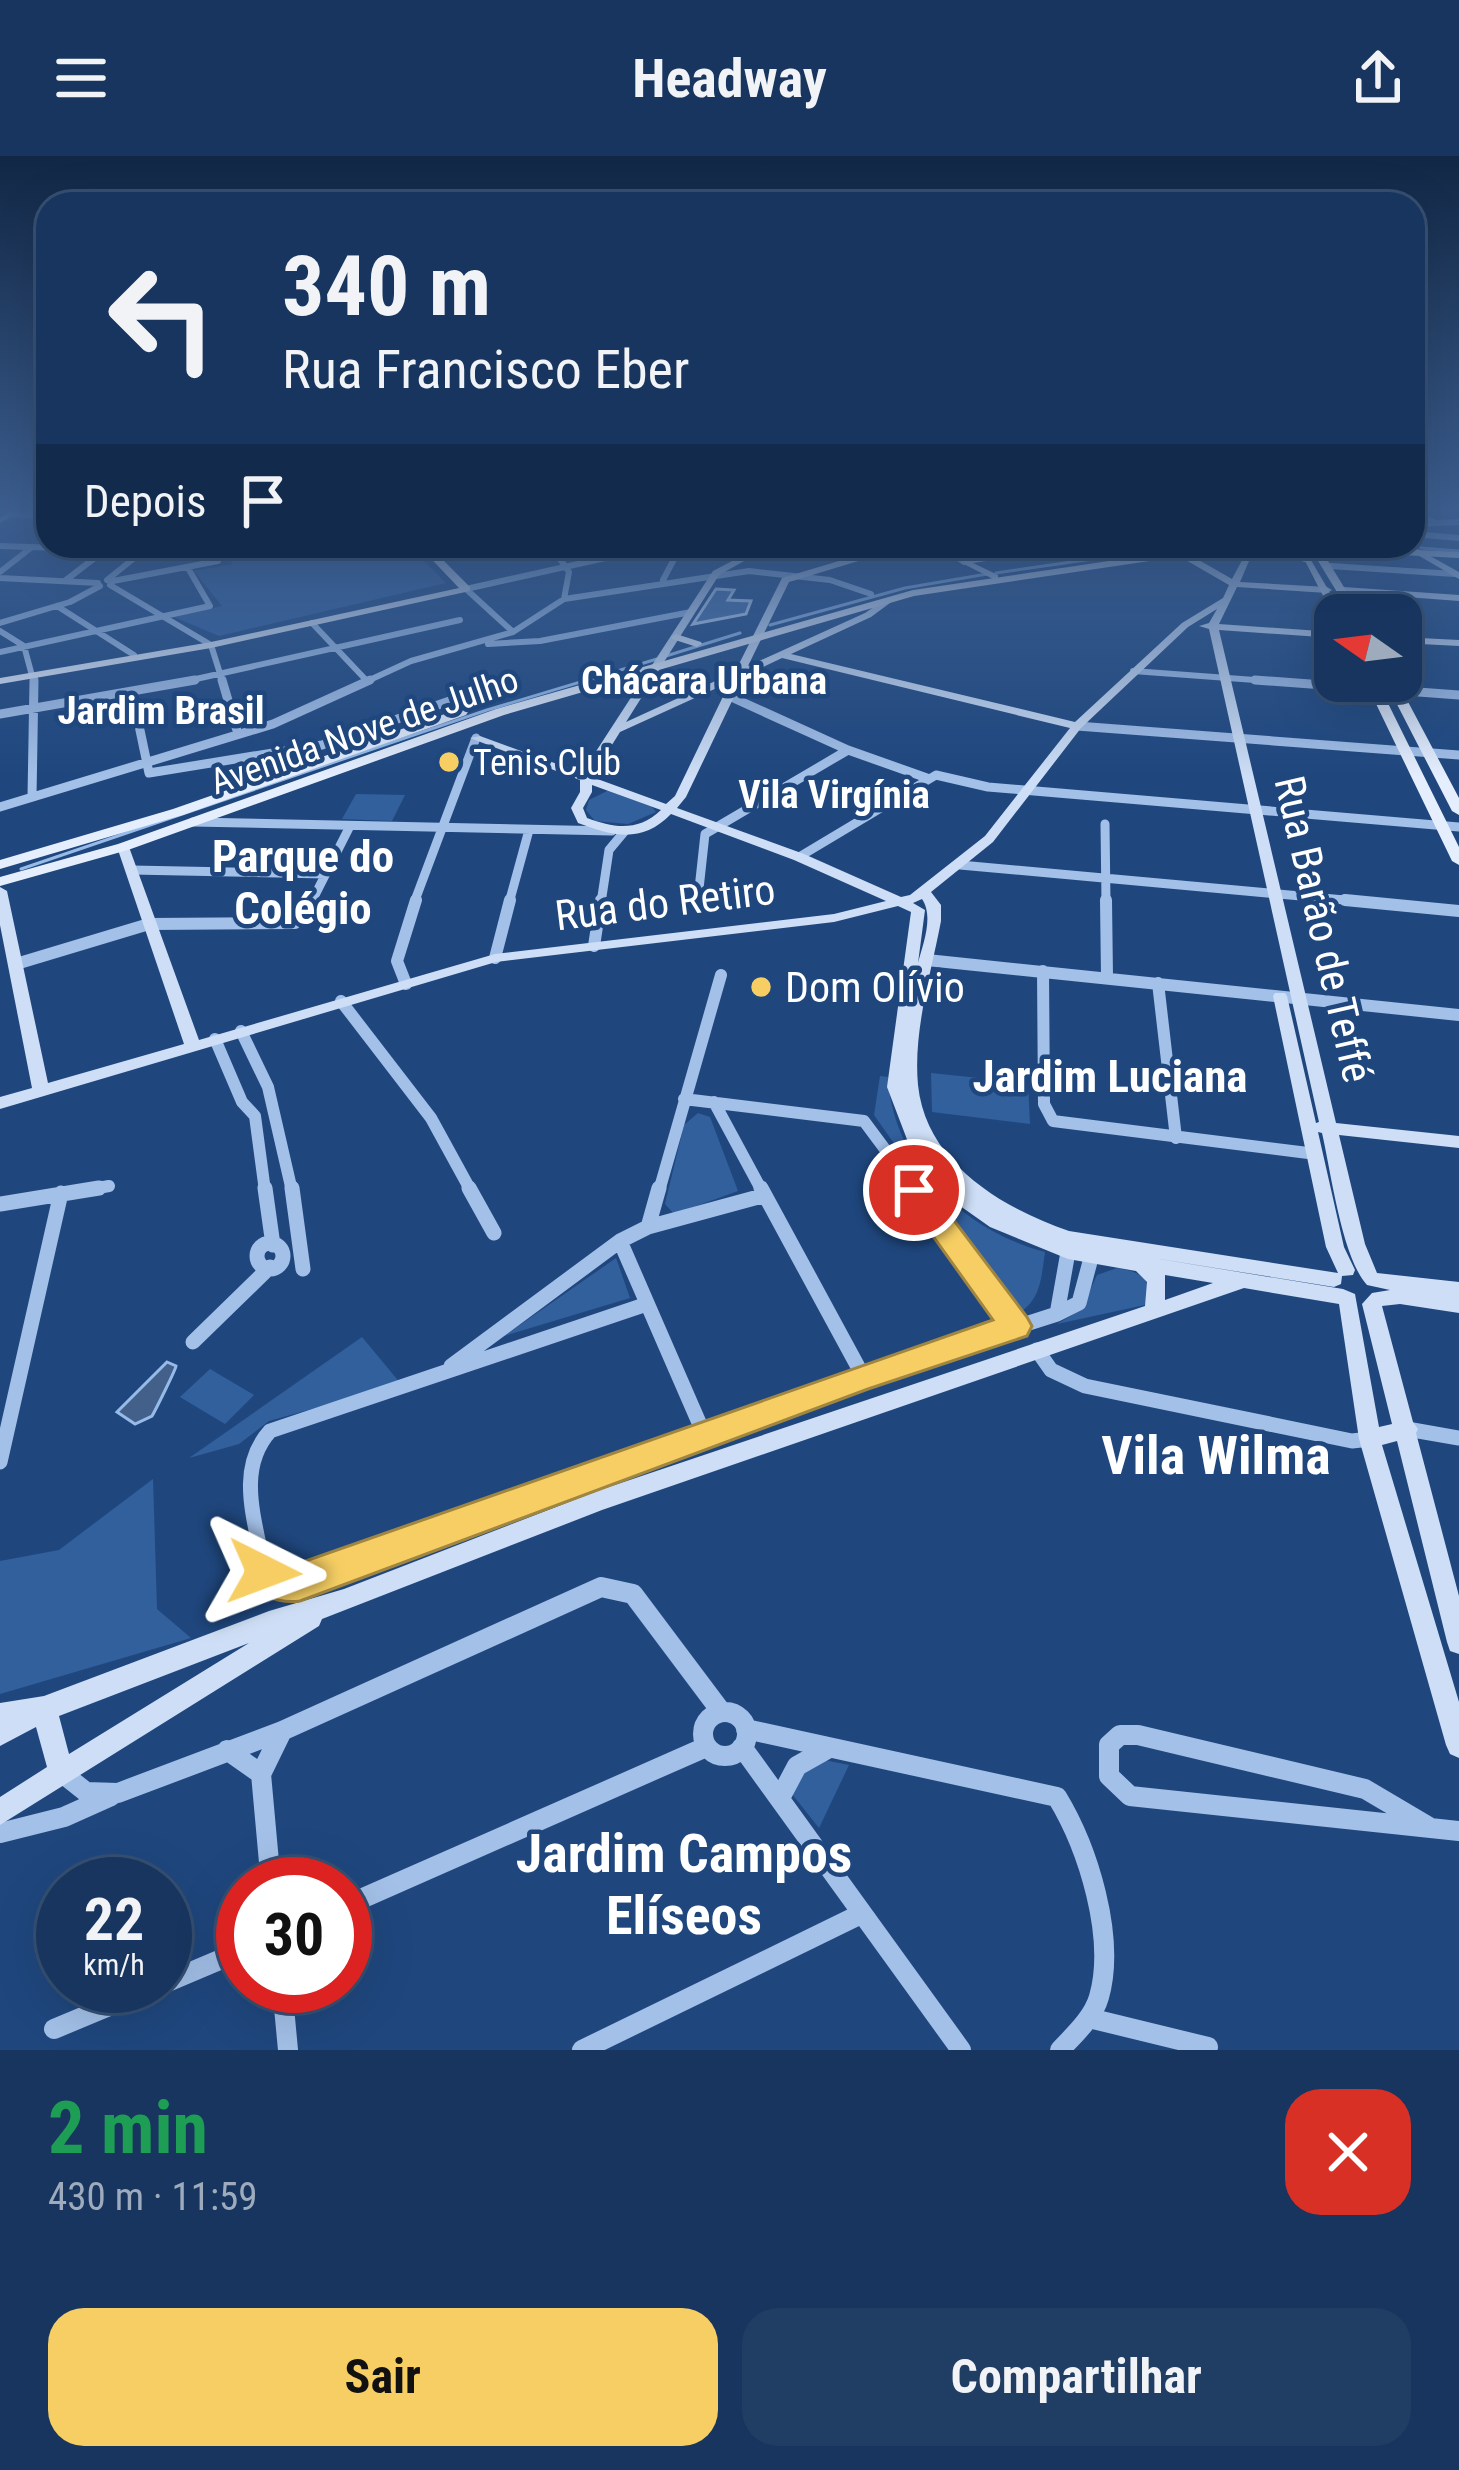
<!DOCTYPE html>
<html lang="pt">
<head>
<meta charset="utf-8">
<style>
  :root { --surface:#17355e; --page:#203d64; --text:#f1f3f6; --muted:#9eabbc; --line:#365073; --accent:#f6ce63 }
  body { margin:0; font-family:"Roboto Condensed",sans-serif; background:var(--page); color:var(--text); height:100vh; display:flex; flex-direction:column; font-size:45px; white-space:nowrap }
  * { box-sizing:border-box; margin:0 }
  p { font-size:39px; color:var(--muted) }
  .icon { flex:none; width:66px; height:66px; fill:none; stroke:currentColor; stroke-width:2; stroke-linecap:round; stroke-linejoin:round }
  .map { position:relative; height:1894px; overflow:hidden }
  .panel { display:flex; flex-direction:column; background:var(--surface); flex:1 }
  .panel>* { flex:none }
  .hud { position:absolute; left:36px; top:36px; width:1389px; height:366px; border-radius:36px; box-shadow:0 12px 48px #0002,0 0 0 3px var(--line); background:#17355e; color:var(--text); overflow:hidden }
  .needle { width:78px; rotate:284deg }
  .tools { position:absolute; left:1314px; top:438px; display:grid; gap:24px }
  .tools a { display:grid; place-items:center; width:108px; height:108px; border-radius:24px; background:var(--surface); box-shadow:0 12px 48px #0002,0 0 0 3px var(--line); font-size:60px }
  .speed { position:absolute; left:36px; top:1701px; display:flex; gap:24px; font-size:60px; font-weight:700; text-align:center }
  .speed>* { display:grid; place-content:center; width:156px; height:156px; border-radius:50%; background:var(--surface); box-shadow:0 12px 48px #0002,0 0 0 3px var(--line); line-height:1 }
  .speed small { font-size:30px; font-weight:400 }
  .speed .limit { border:18px solid #d22; background:#fff; color:#111 }
  .pin { position:absolute; display:grid; place-items:center; width:102px; height:102px; color:#fff; margin:-51px; border:6px solid #fff; border-radius:50%; box-shadow:0 3px 12px #0007 }
  .me { position:absolute; width:132px; margin:-66px; rotate:93deg; stroke-linejoin:round; filter:drop-shadow(0 0 9px #0008) }
  .turn { display:flex; align-items:center; gap:42px; height:252px; padding:0 48px; font-size:54px }
  .turn .icon { width:156px; height:156px; stroke-width:2.5 }
  .turn b { display:block; font-size:84px; line-height:102px }
  .then { display:flex; align-items:center; height:114px; padding:0 48px; background:#0003; gap:24px; font-size:45px }
  .round { display:grid; place-items:center; flex:none; width:126px; height:126px; border-radius:36px; background:var(--page) }
  .headline { display:flex; align-items:center; justify-content:space-between; height:204px; padding:0 48px }
  h1 { font-size:72px; font-weight:700; line-height:90px; color:#1e9e55 }
  .action { display:flex; gap:24px; margin-top:auto; padding:24px 48px }
  .action a { flex:1; height:138px; border-radius:36px; background:var(--accent); color:#111; font-size:48px; font-weight:700; line-height:138px; text-align:center }
  .action a+a { background:var(--page); color:var(--text) }
  header { display:flex; justify-content:space-between; align-items:center; height:156px; padding:0 48px; background:var(--surface); font-size:54px; font-weight:700 }
  .map>svg:first-child { display:block }
  .green { fill:#32609d }
  .water { fill:#43608a; stroke:#96bbe9; stroke-width:3 }
  .lines { fill:none; stroke-linecap:round; stroke-linejoin:round }
  .stream { stroke:#96bbe9; stroke-width:3 }
  .building { fill:#4770a8; stroke:#c6dbf6; stroke-width:3 }
  .street-far4 { stroke:#a3c0e8; stroke-width:6 }
  .street-far3 { stroke:#a3c0e8; stroke-width:9 }
  .street-far2 { stroke:#a3c0e8; stroke-width:12 }
  .street-far1 { stroke:#a3c0e8; stroke-width:15 }
  .street { stroke:#a3c0e8; stroke-width:20 }
  .secondary { fill:#cddef6; fill-rule:evenodd }
  .primary { fill:#e5eefd; fill-rule:evenodd }
  .primary-bridge { stroke:#e5eefd; stroke-width:10 }
  .route { fill:#f6ce63; stroke:#a08640; stroke-width:3 }
  .poi-dot { fill:#f6ce63; stroke:#1f477e; stroke-width:4.5 }
  .labels { text-anchor:middle; stroke-width:9; stroke-linejoin:round; paint-order:stroke }
  .far-street-label { font-size:36px; fill:#fff; stroke:#1f477e }
  .far-poi-label { font-size:36px; fill:#fff; stroke:#1f477e; text-anchor:start }
  .far-neighbourhood-label { font-size:39px; font-weight:bold; fill:#fff; stroke:#1f477e }
  .street-label { font-size:42px; fill:#fff; stroke:#1f477e }
  .poi-label { font-size:42px; fill:#fff; stroke:#1f477e; text-anchor:start }
  .neighbourhood-label { font-size:45px; font-weight:bold; fill:#fff; stroke:#1f477e }
  .near-neighbourhood-label { font-size:54px; font-weight:bold; fill:#fff; stroke:#1f477e }
</style>
</head>
<body>
<header><svg class="icon" aria-label="menu" viewBox="0 0 24 24"><path d="M4 6h16M4 12h16M4 18h16"/></svg>Headway<svg class="icon" aria-label="share" viewBox="0 0 24 24"><path d="M12 15V3M7 8l5-5 5 5M5 13v7h14v-7"/></svg></header>
<div class="map">
<svg width="1459" height="1894" viewBox="0 0 1459 1894">
  <rect width="100%" height="100%" fill="#1f477e"/>
  <path class="green" d="M218,390H409L446,427L219,480L174,461L222,450L194,415L233,408Z
    M609,634L652,651L656,656L628,668L595,665L586,654L589,644Z
    M356,638L405,639L392,665L342,663Z
    M931,917L1028,927L1030,968L932,956Z
    M880,920L888,921C892,1007 965,1075 1045,1096C1041,1123 1041,1146 1015,1159L874,959Z
    M698,957L710,961L738,1035L674,1058L665,1048L684,969Z
    M616,1102L630,1142L504,1180Z
    M1117,1112C1142,1116 1148,1122 1154,1147L1057,1168L1081,1154L1097,1119Z
    M362,1181L401,1228L269,1265L239,1288L189,1302Z
    M210,1213L254,1239L225,1268L180,1241Z
    M153,1323L157,1453L191,1482L0,1538V1405L59,1394Z
    M814,1602L849,1609L819,1672L792,1638L793,1620Z"/>
  <path class="water" d="M167,1206L176,1210C176,1213 155,1255 152,1260L135,1268L117,1256Z"/>
  <g class="lines">
    <path class="stream" d="M1180,391L1188,390
      M1421,392L1459,395
      M996,417L1155,394
      M770,469L905,432L987,418
      M666,500L740,477
      M21,713L487,554L657,503"/>
  </g>
  <path class="building" d="M716,433L734,434L728,444L751,445L746,458L693,468Z"/>
  <g class="lines">
    <path class="street-far4" d="M1413,356L1434,366
      M12,358L48,360
      M1413,368L1459,366
      M1413,378L1459,382
      M0,390L149,395L185,390
      M551,390L569,416L564,443
      M942,390L964,406
      M1330,410L1455,418
      M0,416L32,391
      M0,422L98,427
      M66,424L105,394
      M107,424L143,395
      M663,424L681,390
      M113,425L218,405L211,390
      M110,429L211,489L223,527
      M57,450L134,499
      M0,467L70,446L100,430
      M312,467L366,524
      M0,475L24,490L34,527
      M513,476L466,433L659,390
      M488,488L540,485L691,456
      M0,496L210,450L188,412
      M1133,515L1295,527
      M178,527L460,464
      M363,527L411,505L513,476L564,443L749,415L830,424L871,438"/>
    <path class="street-far3" d="M222,524L238,578
      M1255,524L1459,539
      M132,536L149,617L322,589L496,529
      M729,540L848,594L927,622
      M0,558L195,524
      M1077,570L1459,599
      M32,641L34,524
      M0,651L273,568L370,524
      M193,666L612,675
      M1105,668L1106,747
      M799,701L936,619L988,631L1459,671
      M960,709L1378,747
      M132,714L326,718
      M698,742L705,678L848,594
      M311,747L350,670
      M414,747L476,582
      M509,747L529,674
      M601,747L609,694L624,676"/>
    <path class="street-far2" d="M1106,744L1107,821
      M1345,744L1459,755
      M594,790L601,744
      M495,802L510,744
      M927,804L1459,859
      M16,808L149,768L295,767L313,744
      M1043,815L1044,948L1053,965L1316,998
      M1158,827L1176,982
      M406,828L397,805L416,744
      M341,845L431,962L471,1035
      M241,875L268,931L292,1035
      M215,883L242,946L255,960L265,1035
      M684,943L864,965L916,1035
      M714,946L762,1035
      M81,1035L109,1030
      M659,1035L721,819"/>
    <path class="street-far1" d="M265,1032L273,1089
      M292,1032L303,1113
      M469,1032L494,1077
      M761,1032L863,1220
      M913,1032L1016,1170
      M0,1048L99,1032
      M648,1071L762,1040
      M620,1085L704,1278
      M257 1100a13 13 0 1 1 26 0a13 13 0 1 1-26 0Z
      M1057,1158L1068,1096
      M193,1186L270,1111
      M1037,1194L1051,1214L1085,1230L1352,1285L1370,1283
      M451,1210L620,1085L648,1071L659,1032
      M1407,1273L1459,1282
      M0,1306L61,1037
      M263,1409C255,1363 236,1313 270,1275L647,1148
      M348,1409L863,1220L1057,1158L1079,1147L1091,1102"/>
    <path class="street" d="M262,1406L264,1416L284,1428L356,1406
      M703 1578a22 22 0 1 1 44 0a22 22 0 1 1-44 0Z
      M746,1573L1057,1641C1088,1692 1116,1781 1099,1841C1093,1862 1074,1879 1060,1894
      M742,1591L961,1894
      M227,1594L261,1618
      M62,1617L86,1636L118,1637L282,1575L601,1431L633,1438L720,1554
      M780,1642L797,1610L829,1592
      M1431,1672L1365,1633L1138,1579H1120L1109,1589V1620L1130,1640L1459,1675
      M0,1677L64,1661L111,1640
      M271,1728L261,1618L282,1575
      M345,1750L706,1591
      M165,1827L243,1794
      M282,1830L288,1894
      M1089,1862L1208,1891
      M54,1873L157,1830
      M582,1894L861,1758"/>
    <path class="secondary" d="M9,356H19L0,367V362Z
      M761,390H771L719,419L626,566L735,516L782,422L859,399L866,390H875L865,403L789,426L748,510L865,457L887,442L892,445L890,447L871,461L791,498L1075,566L1182,467L1223,442L1229,429L1177,399V395H1183L1232,423L1249,391H1255L1240,426L1327,431L1332,434L1327,437L1237,431L1219,468L1335,476V482L1219,474L1336,967L1459,980V992L1339,979L1365,1088L1377,1117L1459,1126V1157L1400,1148L1382,1150L1413,1266L1418,1273L1416,1277L1459,1440V1498L1450,1495L1447,1486L1397,1285L1382,1289L1459,1546V1602L1450,1598L1446,1589L1359,1283L1339,1148L1244,1132L602,1354L322,1463L319,1470L0,1669V1641L47,1611L36,1571L0,1590V1547L44,1540L269,1455L344,1433L600,1334L1145,1150L1147,1126L1136,1115L1068,1103L990,1071L946,1040L908,986L887,931L911,756L898,750L834,766L496,806L0,953V941L32,932L0,769V731L7,735L48,927L184,888L117,691L123,687L129,691L199,884L495,798L834,758L886,745L794,704L671,658C642,688 613,680 578,667L571,652L580,636V624L470,582L480,580L582,617L713,415ZM1217,453L1209,467L1199,470L1209,473L1319,966L1316,967L1287,840L1285,837H1275L1273,840L1326,1091L1338,1117L1069,1075C1002,1052 926,1007 918,929C913,875 931,818 941,765V749L931,736L993,686L1081,572L1188,471ZM782,502L1070,572L985,680L910,739L901,741L804,698L677,652L686,641L744,520ZM730,526L675,640L666,648L592,621L620,576ZM592,629L661,654C638,676 614,672 587,662L583,652L592,636ZM922,743C934,761 923,788 918,807L925,754L913,747ZM1318,976L1322,977C1331,1016 1342,1102 1367,1129L1390,1134L1372,1137L1362,1148L1392,1268L1379,1271L1355,1138L1343,1133L1147,1101L1334,1131L1341,1128L1342,1120L1353,1119L1355,1114L1344,1091ZM1165,1119L1213,1127L1165,1144ZM249,1487L69,1598L59,1560Z
      M1065,390H1088L973,407L998,419V423L995,424L960,406Z
      M1402,390H1412L1459,416V423Z
      M1344,431L1459,439V445L1341,436V432Z
      M1401,481L1459,484V490L1401,487Z"/>
    <path class="primary" d="M419,390H429L470,431V435L211,492L0,528V522L211,486L459,432Z
      M1342,390L1459,396V402L1327,395L1197,398L914,440L504,559L128,694L0,730V721L118,688L496,553L913,434L1197,392Z
      M1320,397L1325,400L1361,459H1351L1315,400Z
      M1302,399H1308L1343,459L1334,461Z
      M676,478L701,486L702,488L697,491L672,483L671,481Z
      M1365,525H1377L1459,691V709L1452,705Z
      M1385,525H1397L1459,642V659L1452,655Z
      M462,552L468,556L466,559L183,659L0,713V704L173,653Z"/>
    <path class="primary-bridge" d="M1290,390L1305,401"/>
  </g>
  <linearGradient id="sky" x2="0" y2="1"><stop stop-color="#112745"/><stop offset="0.57" stop-color="#3c5e8f"/><stop offset="1" stop-color="#3c5e8f" stop-opacity="0"/></linearGradient>
  <rect width="1459" height="621" fill="url(#sky)"/>
  <path class="route" d="M914,1023L925,1026L1027,1161L1032,1170L1027,1180L868,1233L300,1445C277,1448 254,1438 245,1416L250,1403L264,1397L287,1408L300,1407L993,1164L900,1034Z"/>
  <g class="poi-dot">
    <circle cx="449" cy="606" r="12"/>
    <circle cx="761" cy="831" r="12"/>
  </g>
  <g class="labels">
    <g class="far-street-label">
      <text transform="translate(364 574) rotate(-19)" y="13">Avenida Nove de Julho</text>
    </g>
    <g class="far-poi-label">
      <text x="473" y="619">Tenis Club</text>
    </g>
    <g class="far-neighbourhood-label">
      <text x="704" y="538">Chácara Urbana</text>
      <text x="161" y="568">Jardim Brasil</text>
      <text x="834" y="652">Vila Virgínia</text>
    </g>
    <g class="street-label">
      <text transform="translate(665 746) rotate(-7)" y="15">Rua do Retiro</text>
      <text transform="translate(1324 773) rotate(77)" y="15">Rua Barão de Teffé</text>
    </g>
    <g class="poi-label">
      <text x="785" y="846">Dom Olívio</text>
    </g>
    <g class="neighbourhood-label">
      <text x="303" y="716">Parque do<tspan x="303" dy="52">Colégio</tspan></text>
      <text x="1110" y="936">Jardim Luciana</text>
    </g>
    <g class="near-neighbourhood-label">
      <text x="1216" y="1318">Vila Wilma</text>
      <text x="684" y="1716">Jardim Campos<tspan x="684" dy="62">Elíseos</tspan></text>
    </g>
  </g>
</svg>
<div class="tools">
<a><svg class="needle" viewBox="-14 -14 28 28"><path d="M0-13l5 13h-10z" fill="#e53935"/><path d="M0 13l5-13h-10z" fill="#9eabbc"/></svg></a>
</div>
<div class="speed"><div>22<small>km/h</small></div><div class="limit">30</div></div>
<div class="pin" style="left:914px;top:1034px;background:#d93025"><svg class="icon" aria-label="arrive" viewBox="0 0 24 24"><path d="M6 21V4h12l-3 4 3 4H6"/></svg></div>
<svg class="me" style="left:264px;top:1416px" viewBox="-20 -20 40 40"><path d="M0-17L14 15 0 8-14 15z" fill="#f6ce63" stroke="#fff" stroke-width="4"/></svg>
<div class="hud">
<div class="turn"><svg class="icon" aria-label="left" viewBox="0 0 24 24"><path d="M17 20v-9H6M10 6l-5 5 5 5"/></svg><div><b>340 m</b>Rua Francisco Eber</div></div>
<div class="then">Depois<svg class="icon" aria-label="arrive" viewBox="0 0 24 24"><path d="M6 21V4h12l-3 4 3 4H6"/></svg></div>
</div>
</div>
<section class="panel">
<div class="headline"><div><h1>2 min</h1><p>430 m · 11:59</p></div><a class="round" style="background:#d93025;color:#fff"><svg class="icon" aria-label="close" viewBox="0 0 24 24"><path d="M6 6l12 12M18 6L6 18"/></svg></a></div>
<div class="action"><a>Sair</a><a>Compartilhar</a></div>
</section>
</body>
</html>
